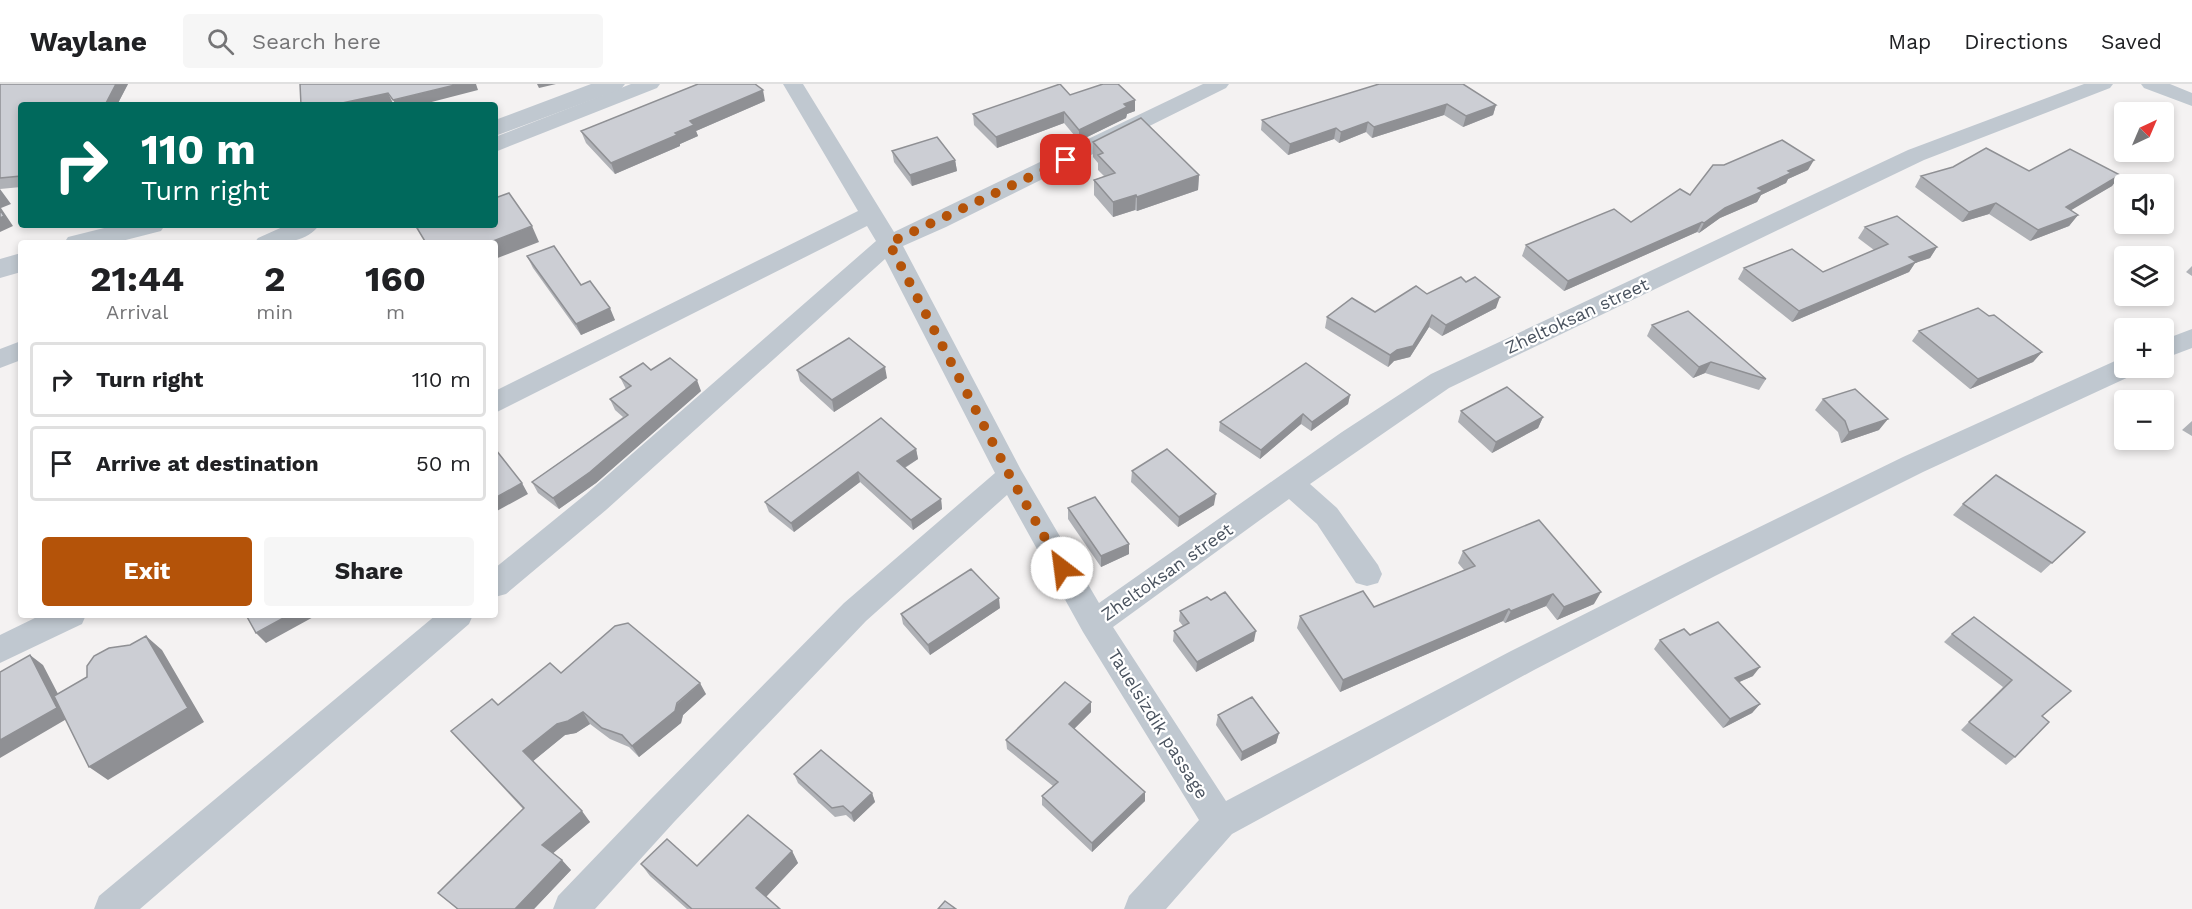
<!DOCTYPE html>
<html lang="en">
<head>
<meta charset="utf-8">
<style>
  :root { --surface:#fff; --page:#f6f6f6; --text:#202124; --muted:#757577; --line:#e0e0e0; --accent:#b45309 }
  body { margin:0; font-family:"Work Sans",sans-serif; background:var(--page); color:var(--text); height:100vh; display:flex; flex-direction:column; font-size:22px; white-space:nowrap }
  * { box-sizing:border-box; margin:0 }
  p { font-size:20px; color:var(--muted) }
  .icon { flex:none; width:33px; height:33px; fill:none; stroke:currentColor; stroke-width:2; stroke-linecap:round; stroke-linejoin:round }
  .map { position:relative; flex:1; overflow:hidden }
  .panel { position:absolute; left:18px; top:156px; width:480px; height:378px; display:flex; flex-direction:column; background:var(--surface); border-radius:6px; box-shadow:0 3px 9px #0003 }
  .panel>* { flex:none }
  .guide { position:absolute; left:18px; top:18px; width:480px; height:126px; border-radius:6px; box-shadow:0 3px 9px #0003; background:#00695c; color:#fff; overflow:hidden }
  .needle { width:39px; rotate:44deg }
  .buttons { position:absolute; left:2114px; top:18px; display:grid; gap:12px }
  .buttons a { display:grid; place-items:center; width:60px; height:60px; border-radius:6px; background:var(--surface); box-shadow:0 3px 9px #0003; font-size:30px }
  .pin { position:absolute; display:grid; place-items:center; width:51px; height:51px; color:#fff; margin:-26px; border-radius:12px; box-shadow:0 3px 9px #0006 }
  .me { position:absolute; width:66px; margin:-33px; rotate:330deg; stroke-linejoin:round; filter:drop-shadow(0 0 4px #0008) }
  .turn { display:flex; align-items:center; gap:21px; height:126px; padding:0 24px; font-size:27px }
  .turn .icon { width:78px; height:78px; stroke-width:2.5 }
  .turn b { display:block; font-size:42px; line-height:51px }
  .eta { display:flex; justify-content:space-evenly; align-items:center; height:102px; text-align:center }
  .eta b { font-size:36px; font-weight:700; line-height:42px }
  .cta { display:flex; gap:12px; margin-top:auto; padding:12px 24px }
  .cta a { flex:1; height:69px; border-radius:6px; background:var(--accent); color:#fff; font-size:24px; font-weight:700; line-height:69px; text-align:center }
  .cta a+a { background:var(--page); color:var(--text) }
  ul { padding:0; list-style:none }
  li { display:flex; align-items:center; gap:18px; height:75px; margin:0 12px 9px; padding:0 12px; border:3px solid var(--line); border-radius:6px }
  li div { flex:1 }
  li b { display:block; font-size:22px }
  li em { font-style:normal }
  header { display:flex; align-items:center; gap:36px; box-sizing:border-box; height:84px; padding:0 30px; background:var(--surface); border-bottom:2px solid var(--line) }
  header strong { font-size:28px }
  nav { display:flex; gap:33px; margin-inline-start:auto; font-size:21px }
  .search { width:420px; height:54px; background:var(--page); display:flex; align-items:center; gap:15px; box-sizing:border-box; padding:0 21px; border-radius:6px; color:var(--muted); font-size:22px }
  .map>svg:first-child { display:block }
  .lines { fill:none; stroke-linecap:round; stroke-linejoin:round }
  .minor { fill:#c0c8d0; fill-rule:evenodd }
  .tertiary { fill:#c0c8d0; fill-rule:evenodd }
  .wall { fill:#afb1b6 }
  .shaded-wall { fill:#8f9094 }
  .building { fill:#ccced4; stroke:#8f9094; stroke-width:1.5 }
  .route { stroke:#b45309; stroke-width:10; stroke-dasharray:0 18 }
  .labels { text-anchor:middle; stroke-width:4.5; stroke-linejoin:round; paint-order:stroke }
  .street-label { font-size:18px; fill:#4a535f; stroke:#fff }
</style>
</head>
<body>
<header>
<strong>Waylane</strong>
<div class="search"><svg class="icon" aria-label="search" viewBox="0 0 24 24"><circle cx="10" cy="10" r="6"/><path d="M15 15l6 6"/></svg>Search here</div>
<nav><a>Map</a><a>Directions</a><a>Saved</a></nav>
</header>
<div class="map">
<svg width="2192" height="825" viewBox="0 0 2192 825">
  <rect width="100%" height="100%" fill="#f4f2f2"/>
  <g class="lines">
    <path class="minor" d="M631,0H660L657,4L495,68V53Z
      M783,0H803L894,148L1203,0H1229L1226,4L946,143L903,162L1021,386L1099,519L1342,348L1431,290L1908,66L2084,0H2113L2110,4L1924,76L1449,304L1310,400L1337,424L1378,481L1382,490L1378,499L1367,502L1356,499L1317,440L1289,415L1113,543L1226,717L1511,567L1694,475L1903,373L2115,277L2124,275V284H2137L2133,291L1923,388L1715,492L1534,586L1232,750L1166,825H1124L1129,812L1199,736L1083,548L1007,411L866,537L675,737L595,825H553L558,812L651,715L844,519L995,389L885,175L606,426L506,510L495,513V484L586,410L876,157L867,142L495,329V307L858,127Z
      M2141,0H2170L2192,9V22L2144,4Z
      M287,141H319C306,161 275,159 254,159L258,154Z
      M2192,245V264L2163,275V256Z
      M21,257V276L0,284V265Z
      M41,531H86L82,540L0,579V551Z
      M436,531H473L469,540L140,825H94L99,812Z"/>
    <path class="tertiary" d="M591,0H625L621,5L495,52V36Z
      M116,141H165L161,147L114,159H64L68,153Z
      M21,169V188L0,194V175Z"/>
  </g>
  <path class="wall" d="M0,0H128L117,21H21V103L0,105Z
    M1379,0L1496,21L1493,31L1463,43L1444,31L1372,54L1366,48L1339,59L1334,55L1288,71L1261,46L1262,36Z
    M1070,11L1135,16V27L1127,30L1126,34L1079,57L1064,39L997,64L974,41L973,30Z
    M765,17L696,47L698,52L680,60V62L615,90L586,59L581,47Z
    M1093,58L1199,91L1198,106L1137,127L1135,126L1113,133L1094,111V96L1104,92L1098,86V79L1093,73Z
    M892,67L955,76L957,87L912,102L894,78Z
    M1808,86L1788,95L1786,99L1761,111L1757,118L1720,134L1699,149L1697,148L1564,207L1522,172L1526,161L1631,138L1690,111Z
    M2029,87L2120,91L2112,102L2070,126L2078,131L2069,142L2030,157L1989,130L1962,138L1915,103L1921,92Z
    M1865,143L1937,163L1930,174L1915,179L1909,188L1792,238L1738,195L1744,184L1823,188L1874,166L1858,154Z
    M527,172L581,201L615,236L581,251L533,184Z
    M2192,182V192L2186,188Z
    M1427,210L1496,224L1442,252L1429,243L1410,273L1394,277L1388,283L1325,244L1327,233L1375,228Z
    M1989,232L2042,268L2033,278L1970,305L1912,257L1919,247Z
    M1652,241L1766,295L1759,306L1705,289L1693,294L1647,252Z
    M651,286L701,307L596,399L559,425L538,409L532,398L623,333L615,326L610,315L626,305L620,293Z
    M797,286L887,294L834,328L800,297Z
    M1350,311L1348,320L1311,347L1301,340L1260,375L1219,347L1220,338Z
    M1823,315L1879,346L1841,359L1838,348L1815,326Z
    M1461,327L1543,333L1538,344L1492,369L1458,338Z
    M2192,337V352L2182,346Z
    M916,365L918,375L905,384L941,415L942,425L913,446L860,398L794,448L769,428L765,418Z
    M1132,387L1214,421L1178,443L1131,398Z
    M1963,420L2085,448L2041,489L1953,431Z
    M1068,424L1129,460V470L1101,483L1068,435Z
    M1463,467L1594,520L1557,536L1546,522L1505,539L1503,537L1340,608L1297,544L1300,532L1374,523L1464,486L1458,479Z
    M1000,524L930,571L903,540L901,530Z
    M1180,527L1254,557L1196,588L1173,557L1174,547L1183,542L1179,537Z
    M1974,533L2042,632L2015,673L2006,681L1961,646L2003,603L1944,558L1952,550Z
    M1690,551L1753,592L1739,598L1760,620L1752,629L1723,644L1654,565L1660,556Z
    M561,589L706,610L683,631L681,639L639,673L629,663L610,655L590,640L576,649L565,651L533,677L590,738L553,769L571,786L534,825H457L438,809L523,725L451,647Z
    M1091,618V628L1074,645L1145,708V717L1092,768L1042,721V712L1053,702L1007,665L1006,656Z
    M1218,631L1279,649L1276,659L1241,677L1216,641Z
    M794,690L872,709L875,718L854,738L846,731L835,733L798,699Z
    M792,767L798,779L766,813L780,825H687L650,792L641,780L697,782Z"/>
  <path class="shaded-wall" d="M116,0H128L117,21H105Z
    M459,0H476L478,6L420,21H396L393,16Z
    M537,0H556L539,4Z
    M763,6L765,17L696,47L698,52L680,60V62L615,90L611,79L675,49L690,37Z
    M388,9L393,19L383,21H333Z
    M1135,16V27L1127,30L1126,34L1079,57V46L1124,20Z
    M1447,20L1444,31L1372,54L1374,43Z
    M1496,21L1493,31L1463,43L1466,32Z
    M1064,28V39L997,64L996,53Z
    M1368,38L1366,48L1339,59L1341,48Z
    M1336,44L1334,55L1288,71L1290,60Z
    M955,76L957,87L912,102L910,91Z
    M1814,76L1808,86L1788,95L1786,99L1761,111L1757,118L1720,134L1699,149L1704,139L1725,124L1788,87Z
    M1199,91L1198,106L1137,127V113Z
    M2120,91L2112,102L2058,134L2066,123Z
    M0,105L11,120L1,124L13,142L0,148Z
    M1136,111L1135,126L1113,133V118Z
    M1996,119L1989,130L1962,138L1969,128Z
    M2078,131L2069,142L2030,157L2038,146Z
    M1702,138L1697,148L1564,207L1568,197Z
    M532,142L539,158L495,175V159H488Z
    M1937,163L1930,174L1915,179L1909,188L1792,238L1799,227L1909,173Z
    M1500,213L1496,224L1442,252L1446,241Z
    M610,224L615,236L581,251L576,240Z
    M1432,231L1429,243L1410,273L1394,277L1388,283L1390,271Z
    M2042,268L2033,278L1970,305L1978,295Z
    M1711,278L1705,289L1693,294L1699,283Z
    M885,283L887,294L834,328L832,316Z
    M697,296L701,307L596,399L559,425L553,414Z
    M1350,311L1348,320L1311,347L1312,338Z
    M1303,330L1301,340L1260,375L1261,366Z
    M1543,333L1538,344L1492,369L1496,358Z
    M1888,335L1879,346L1841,359L1849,348Z
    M916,365L918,375L899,387L897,377Z
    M858,388L860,398L794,448L791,439Z
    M522,399L528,410L495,428V414Z
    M1216,410L1214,421L1178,443L1179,433Z
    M941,415L942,425L913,446L911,436Z
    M1129,460V470L1101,483V472Z
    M1601,508L1594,520L1557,536L1564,523Z
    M1553,510L1546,522L1505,539L1511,527Z
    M999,514L1000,524L930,571L928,561Z
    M1509,525L1503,537L1340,608L1343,596Z
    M289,531H317L266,559L256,549Z
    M1256,547L1254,557L1196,588L1197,578Z
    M146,552L162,566L204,638L108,696L89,683Z
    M30,571L43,581L70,633L0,674V656Z
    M1760,583L1753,592L1728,603L1735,594Z
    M700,599L706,610L683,631L681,639L639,673L632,662Z
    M1091,618V628L1069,650V640Z
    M1760,620L1752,629L1723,644L1730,635Z
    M583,628L590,640L576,649L565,651L532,678L523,667L557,640Z
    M1279,649L1276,659L1241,677L1242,668Z
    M1145,708V717L1092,768V759Z
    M872,709L875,718L854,738L851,729Z
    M582,727L590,738L551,771L542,761Z
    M792,767L798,779L763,816L756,804Z
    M562,776L571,786L534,825H515Z"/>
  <path class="building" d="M0,0H116L105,21H21V92L0,94Z
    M300,0H459L393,16L388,9L333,21H301Z
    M698,0H755L763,6L690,37L694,41L675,49L677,51L611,79L581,47Z
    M1060,0L1070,11L1103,0H1118L1135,16L1124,20L1127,23L1079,46L1064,28L996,53L973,30Z
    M1379,0H1463L1496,21L1466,32L1447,20L1374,43L1368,38L1341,48L1336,44L1290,60L1262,36Z
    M1141,34L1199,91L1137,113L1136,111L1113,118L1094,96L1115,89L1098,71L1103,69L1093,58Z
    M937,53L955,76L910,91L892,67Z
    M1782,56L1814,76L1788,87L1791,89L1758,104L1763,107L1725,124L1704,139L1702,138L1568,197L1526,161L1614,125L1631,138L1680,105L1690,111L1713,81H1724Z
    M1986,64L2029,87L2070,65L2120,91L2066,123L2078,131L2038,146L1996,119L1969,128L1921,92L1953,83Z
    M509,109L532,142L488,159H426L417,144L424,141H495V114Z
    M0,126L4,132L0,134Z
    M1897,132L1937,163L1909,173L1916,178L1799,227L1744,184L1792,165L1823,188L1888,160L1865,143Z
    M554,162L581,201L590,197L610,224L576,240L527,172Z
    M1461,193L1466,198L1475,193L1500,213L1446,241L1432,231L1413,262L1397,266L1390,271L1327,233L1352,214L1375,228L1416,202L1427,210Z
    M1978,224L1989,232L1994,231L2042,268L1978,295L1919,247Z
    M1688,227L1766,295L1711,278L1699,283L1652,241Z
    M849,254L885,283L832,316L797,286Z
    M670,274L697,296L590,388L553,414L532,398L628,331L610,315L631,302L620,293L643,279L651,286Z
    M1306,279L1350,311L1312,338L1303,330L1261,366L1220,338Z
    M1507,303L1543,333L1496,358L1461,327Z
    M1855,305L1888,335L1849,348L1845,337L1823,315Z
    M881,334L916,365L897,377L941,415L911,436L858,388L791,439L765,418Z
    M1167,365L1216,410L1179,433L1132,387Z
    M496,366L522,399L495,414V367Z
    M1996,391L2085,448L2052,479L1963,420Z
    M1095,413L1129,460L1101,472L1068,424Z
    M1539,436L1601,508L1564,523L1553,510L1511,527L1509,525L1343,596L1300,532L1363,507L1374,523L1475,482L1463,467Z
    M971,485L999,514L928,561L901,530Z
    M1225,508L1256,547L1197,578L1174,547L1189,539L1180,527L1207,513L1211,516Z
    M246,531H289L256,549Z
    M1974,533L2071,607L2042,632L2049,638L2015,673L1969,638L2012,596L1952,550Z
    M1718,538L1760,583L1735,594L1760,620L1730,635L1660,556L1684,545L1690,551Z
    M628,539L700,599L677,619L675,627L632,662L622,651L602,644L583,628L568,637L557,640L523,667L582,727L542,761L562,776L515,825H458L438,809L524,724L451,647L492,615L498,621L550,579L561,589L615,542Z
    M146,552L188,624L89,683L54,612L87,593V582L94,572L109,564L130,561Z
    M30,571L57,624L0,656V588Z
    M1065,598L1091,618L1069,640L1145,708L1092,759L1042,712L1058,698L1006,656Z
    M1252,613L1279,649L1242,668L1218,631Z
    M821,666L872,709L851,729L843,722L832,724L794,690Z
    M748,731L792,767L756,804L780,825H692L641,780L667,755L697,782Z
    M945,817L956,825H938Z"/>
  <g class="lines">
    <path class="route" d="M1062,484L1010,392L889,159L1066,76"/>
  </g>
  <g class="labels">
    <g class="street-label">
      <text transform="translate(1577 232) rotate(-25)" y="6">Zheltoksan street</text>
      <text transform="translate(1167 488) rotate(-35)" y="6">Zheltoksan street</text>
      <text transform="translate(1158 640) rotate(58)" y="6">Tauelsizdik passage</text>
    </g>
  </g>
</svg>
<div class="buttons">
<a><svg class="needle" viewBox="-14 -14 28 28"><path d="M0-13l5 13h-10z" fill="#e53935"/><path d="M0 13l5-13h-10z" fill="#757577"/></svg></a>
<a><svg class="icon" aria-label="sound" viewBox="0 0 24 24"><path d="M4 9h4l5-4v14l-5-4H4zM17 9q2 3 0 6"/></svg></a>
<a><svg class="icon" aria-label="layers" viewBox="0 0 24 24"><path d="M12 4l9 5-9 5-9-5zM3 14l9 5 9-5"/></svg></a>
<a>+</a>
<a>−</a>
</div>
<div class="pin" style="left:1066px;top:76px;background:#d93025"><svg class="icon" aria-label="arrive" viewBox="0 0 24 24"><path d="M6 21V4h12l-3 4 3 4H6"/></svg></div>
<svg class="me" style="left:1062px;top:484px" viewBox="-20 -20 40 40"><circle r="19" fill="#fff"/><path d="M0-13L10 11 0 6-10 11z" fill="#b45309"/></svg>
<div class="guide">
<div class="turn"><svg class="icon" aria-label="right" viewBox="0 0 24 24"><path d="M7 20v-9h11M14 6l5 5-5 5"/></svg><div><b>110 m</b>Turn right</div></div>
</div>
<section class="panel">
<div class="eta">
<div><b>21:44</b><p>Arrival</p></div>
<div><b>2</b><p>min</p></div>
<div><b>160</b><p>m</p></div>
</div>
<ul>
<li><svg class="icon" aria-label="right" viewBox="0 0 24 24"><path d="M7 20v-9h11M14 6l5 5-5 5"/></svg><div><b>Turn right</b></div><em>110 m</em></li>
<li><svg class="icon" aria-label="arrive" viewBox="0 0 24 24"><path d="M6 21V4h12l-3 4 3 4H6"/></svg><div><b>Arrive at destination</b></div><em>50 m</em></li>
</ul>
<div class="cta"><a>Exit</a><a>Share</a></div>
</section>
</div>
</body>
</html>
